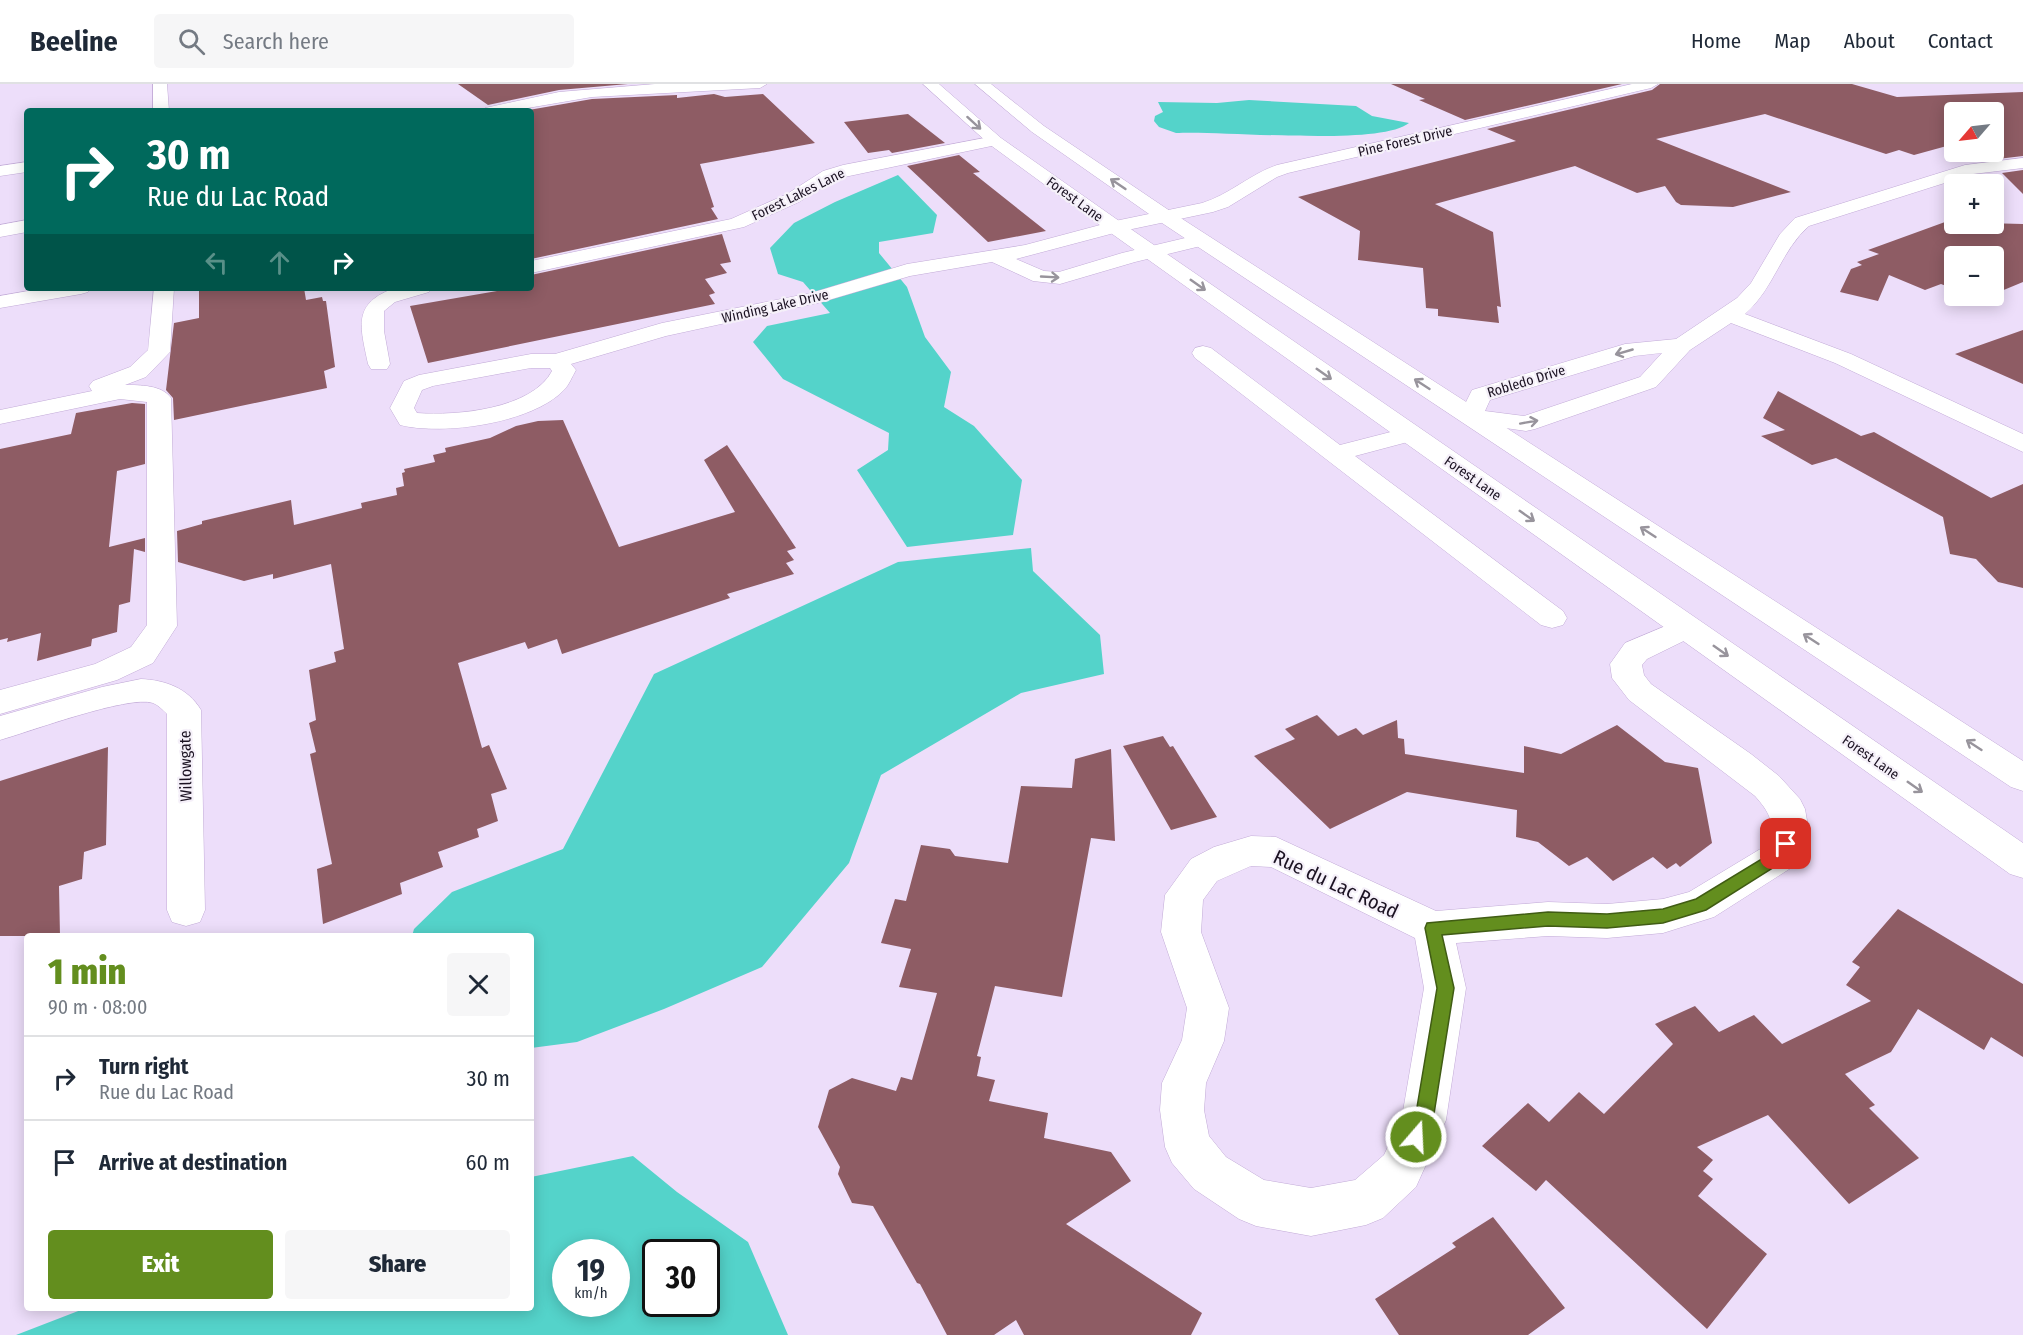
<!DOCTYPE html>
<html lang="en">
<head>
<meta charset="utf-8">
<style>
  :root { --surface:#fff; --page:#f6f6f7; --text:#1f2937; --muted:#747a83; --line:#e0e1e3; --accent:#638e1e }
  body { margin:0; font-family:"Fira Sans Condensed",sans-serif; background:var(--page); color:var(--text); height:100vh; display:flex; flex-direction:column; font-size:22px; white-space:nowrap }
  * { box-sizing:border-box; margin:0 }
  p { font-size:20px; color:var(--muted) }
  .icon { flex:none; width:33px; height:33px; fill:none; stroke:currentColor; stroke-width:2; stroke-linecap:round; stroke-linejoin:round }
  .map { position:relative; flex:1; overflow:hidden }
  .details { position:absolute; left:24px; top:849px; width:510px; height:378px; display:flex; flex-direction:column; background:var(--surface); border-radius:6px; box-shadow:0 3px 15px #0003 }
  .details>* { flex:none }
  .banner { position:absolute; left:24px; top:24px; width:510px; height:183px; border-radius:6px; box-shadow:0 3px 15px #0003; background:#00695c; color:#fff; overflow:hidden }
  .needle { width:39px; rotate:242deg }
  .buttons { position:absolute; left:1944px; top:18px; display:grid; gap:12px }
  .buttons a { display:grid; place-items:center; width:60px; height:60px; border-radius:6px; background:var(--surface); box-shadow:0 3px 15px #0003; font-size:30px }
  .speed { position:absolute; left:552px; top:1155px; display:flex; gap:12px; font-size:30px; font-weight:700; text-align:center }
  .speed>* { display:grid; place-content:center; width:78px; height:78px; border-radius:50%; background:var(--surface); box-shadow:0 3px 15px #0003; line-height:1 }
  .speed small { font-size:15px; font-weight:400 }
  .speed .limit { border:3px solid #111; border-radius:9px; background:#fff; color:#111 }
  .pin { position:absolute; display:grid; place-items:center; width:51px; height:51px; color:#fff; margin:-26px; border-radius:12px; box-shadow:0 3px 9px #0006 }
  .me { position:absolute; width:66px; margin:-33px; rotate:19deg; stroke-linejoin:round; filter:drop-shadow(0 0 4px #0008) }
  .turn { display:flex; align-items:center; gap:21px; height:126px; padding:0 24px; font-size:27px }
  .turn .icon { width:78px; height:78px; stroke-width:2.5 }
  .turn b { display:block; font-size:42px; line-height:51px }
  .lanes { display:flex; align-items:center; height:57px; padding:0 24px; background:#0003; justify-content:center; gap:30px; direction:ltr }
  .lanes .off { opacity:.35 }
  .round { display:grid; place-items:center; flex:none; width:63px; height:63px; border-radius:6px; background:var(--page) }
  .head { display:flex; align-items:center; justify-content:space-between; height:102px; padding:0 24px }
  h1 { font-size:36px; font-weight:800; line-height:45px; color:var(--accent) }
  .action { display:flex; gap:12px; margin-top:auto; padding:12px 24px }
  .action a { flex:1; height:69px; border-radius:6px; background:var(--accent); color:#fff; font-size:24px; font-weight:800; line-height:69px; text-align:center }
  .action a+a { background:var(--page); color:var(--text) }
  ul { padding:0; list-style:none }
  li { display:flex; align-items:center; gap:18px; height:84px; padding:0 24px; border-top:2px solid var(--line) }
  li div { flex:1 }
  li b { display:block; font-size:22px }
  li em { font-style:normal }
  header { display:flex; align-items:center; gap:36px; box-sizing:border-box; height:84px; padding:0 30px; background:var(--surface); border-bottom:2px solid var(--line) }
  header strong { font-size:28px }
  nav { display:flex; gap:33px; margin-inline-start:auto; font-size:21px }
  .search { width:420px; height:54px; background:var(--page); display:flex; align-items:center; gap:15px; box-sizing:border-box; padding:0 21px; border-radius:6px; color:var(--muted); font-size:22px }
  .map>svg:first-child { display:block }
  .water { fill:#54d3ca; fill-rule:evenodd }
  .building { fill:#8e5c64 }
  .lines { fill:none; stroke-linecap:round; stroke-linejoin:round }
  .minor-casing { stroke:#c2abd7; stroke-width:1 }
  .major-casing { stroke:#c2abd7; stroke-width:1 }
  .minor { fill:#fff; fill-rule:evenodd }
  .major { fill:#fff; fill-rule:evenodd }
  .oneway { stroke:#98949c }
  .route { fill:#638e1e; stroke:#405c14; stroke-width:1.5 }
  .labels { text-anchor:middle; stroke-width:4.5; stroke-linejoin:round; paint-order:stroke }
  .far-street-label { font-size:14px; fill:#1b1222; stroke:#f5f0f9 }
  .street-label { font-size:16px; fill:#1b1222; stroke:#f5f0f9 }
  .near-street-label { font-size:20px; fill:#1b1222; stroke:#f5f0f9 }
</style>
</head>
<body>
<header>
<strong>Beeline</strong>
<div class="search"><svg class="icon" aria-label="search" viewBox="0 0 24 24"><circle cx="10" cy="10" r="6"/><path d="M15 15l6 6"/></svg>Search here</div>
<nav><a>Home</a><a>Map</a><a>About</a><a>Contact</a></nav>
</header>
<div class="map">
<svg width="2023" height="1251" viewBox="0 0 2023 1251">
  <rect width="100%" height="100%" fill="#eddefa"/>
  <path class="water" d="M1249,16L1356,22L1372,32L1409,39C1379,63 1222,46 1176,49L1159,43L1154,37L1155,32L1163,28L1158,18L1217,19Z
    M898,91L937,131L933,149L879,158V169L907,203L925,253L951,288L944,323L974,342L1022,396L1013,451L907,463L857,386L888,366L889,349L783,295L753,258L767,242L830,229L803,198L778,190L770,164L794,139L835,118Z
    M1031,464L1033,487L1100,551L1104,590L1021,609L881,691L849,779L762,883L664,925L577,958L531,964V852H412L414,845L452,808L563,765L654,590L898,478Z
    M633,1072L677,1108L748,1158L788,1251H16L86,1224H531V1093ZM616,1168V1220H566V1168ZM706,1168V1220H656V1168Z"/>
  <path class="building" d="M458,0H628L559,6L488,21Z
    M1391,0H1622L1465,36L1419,16L1425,15Z
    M1660,0H1852L1897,13L2023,8V72L1989,76L1981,68H1994V28H1954V60L1914,71L1899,66L1886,70L1765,30L1656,55L1791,108L1733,123L1681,121L1676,118L1665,102L1637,109L1575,82L1435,120L1493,148L1501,223L1497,222L1499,239L1438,232V225L1426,224L1423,184L1358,176L1360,147L1298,113L1516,57L1487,45L1652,6Z
    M714,10L725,13L763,10L815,59L700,80L714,123L711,124L718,135L531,175V27H523L592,15L677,11V14Z
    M908,30L945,59L892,69L889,66L868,69L844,38Z
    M959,71L980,88L973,89L1046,147L988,158L907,82Z
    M2023,86V110L2002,89Z
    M1945,138L2023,140V198L1994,210V172H1954V205L1941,200L1925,206L1889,191L1878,217L1840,208L1851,185L1862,181L1857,178L1879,170L1868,166Z
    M722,150L731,178L720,180L727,189L705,195L715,209L709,211L715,220L428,279L410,222L514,204H531V191Z
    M199,204H304L306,216L322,213L323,217H326L335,283L324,287L327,304L174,336L173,314L166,306L174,239L199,234Z
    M2023,246V300L1955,270Z
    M1778,307L1861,352L1874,348L1991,414L2023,400V504L1998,498L1976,475L1950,470L1943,433L1836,374L1812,381L1761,352L1785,346L1763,334Z
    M132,319L145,320V380L117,387L109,463L145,454V468L134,465L130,518L119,521L117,548L92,555L91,562L37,577L41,549L7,558L8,554L0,556V365L71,350L76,329Z
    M563,336L619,463L735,428L704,376L727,361L796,464L787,467L794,476L786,479L794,490L727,510L730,514L562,570L557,555L528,565L525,558L458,579L482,664L489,661L507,705L491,710L498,737L477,745L479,753L438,768L443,783L400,799L402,810L323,840L317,785L332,780L310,670L316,668L309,639L316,636L309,586L336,578L334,568L344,565L331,480L273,495V490L244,497L178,478L177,447L202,440V437L291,416L294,441L362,424L361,419L397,411L396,404L404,402L402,389L405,388L404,385L435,378L433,371L446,368L445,364L490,354L516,342L538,337Z
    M1317,631L1338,652L1356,644L1363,651L1397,636L1398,654L1404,655L1405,670L1524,689V662L1561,670L1617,641L1665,678L1698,684L1712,759L1680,783L1676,779L1667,785L1653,773L1613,797L1587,773L1569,782L1538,758L1516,753L1517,726L1407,708L1330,745L1254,672L1295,655L1285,645Z
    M1163,652L1170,663L1173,662L1217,733L1171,746L1123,662Z
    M108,663L106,761L84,768L82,795L59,802L60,852H0V697Z
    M1111,665L1115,757L1091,754L1062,913L995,902L977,972L981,973L977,992L995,996L989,1017L1048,1029L1044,1054L1111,1068L1131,1097L1066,1140L1202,1229L1191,1251H1024L1016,1236L994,1251H947L920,1200L917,1199L873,1122L852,1119L838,1090L840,1083L818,1043L829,1006L852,994L896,1007L901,993L912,996L937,909L899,903L911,865L881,859L895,815L906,817L921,761L950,765L955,772L1008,779L1021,702L1072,704L1075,675Z
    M1898,825L2023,900V973L1991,953L1984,966L1918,925L1891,968L1845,990L1875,1021L1869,1024L1919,1074L1849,1120L1768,1031L1697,1063L1713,1076L1703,1087L1713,1095L1698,1112L1767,1170L1707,1245L1546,1096L1536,1107L1482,1062L1528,1019L1549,1038L1579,1008L1604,1030L1673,960L1655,940L1695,922L1719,948L1754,931L1782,960L1871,917L1846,901L1860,883L1852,878Z
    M1493,1133L1565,1224L1528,1251H1399L1375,1215L1456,1163L1452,1159Z"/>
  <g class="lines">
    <g class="minor-casing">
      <path id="minor" d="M153,0H167L169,27H153Z
        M655,0H767L760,4L592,13L510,27H483L485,24L559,8Z
        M1632,0H1658L1651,4L1288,89L1277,93L1228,123L1213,128L1118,148L1016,175L1044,187L1059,188L1122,169L1202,150L1212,156L1209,160L1135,178L1060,200L1033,197L992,178L910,192L822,218L666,252L571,280L576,286C572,293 569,301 564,306C533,339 443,352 400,341L390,324L404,297L419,291L531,270H555L662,239L811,209L907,180L1025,161L1115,137L1202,119C1229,111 1250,90 1277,81ZM531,284H550L552,287C532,325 457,332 417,329L414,324L422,306L433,302Z
        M995,52L1003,57L1001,60L835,95L799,118L744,143L531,189V177L731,135L787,110L823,87L843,81Z
        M2023,74V84L1973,90L1809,142C1781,166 1774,205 1745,230L1851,270L2023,350V368L1835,279L1731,239L1690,266L1656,303L1535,345L1526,347L1471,339L1462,337L1459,332L1472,306L1625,260L1676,255L1737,214L1751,199L1780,150L1795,134L1965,81ZM1662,269L1640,293L1524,332L1485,327L1490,316L1635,272Z
        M27,78V88L0,92V82Z
        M27,136V148L0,153V141Z
        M45,204H91L88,208L81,210L0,224V212Z
        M154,204H174L170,268L146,293L125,301C140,301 162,301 171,314L177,542L153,579L117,596L0,630V606L95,580L131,563L147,541V318L120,315L0,340V326L92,307L89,302L93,297L130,283L148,266Z
        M395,204H432L429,208L395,218L384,227V247L390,280L387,285H371L368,280C360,242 352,219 395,204Z
        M1203,262L1211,264L1340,361L1410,343L1419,345L1422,350L1419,355L1355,372L1563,527L1567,534L1563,541L1552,544L1541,541L1195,274L1192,269L1195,264Z
        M1687,533L1698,536L1702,543L1698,550L1647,575L1642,581L1644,591L1651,600L1751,670L1779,692L1800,715L1805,725L1809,748L1794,782L1714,833L1663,849L1607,854L1548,852L1456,859L1466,904L1446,1036L1416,1103L1383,1134L1366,1141L1311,1152L1256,1142L1239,1135L1194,1105L1172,1079L1165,1063L1160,1026L1162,999L1182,956L1187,924L1161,848L1165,811L1191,775L1214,763L1251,752L1276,753L1436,827L1548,818L1607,820L1663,815L1689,808L1767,761C1777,740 1769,728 1755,712L1629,616L1612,594L1610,580L1625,559ZM1251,782L1271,783L1415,854L1424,904L1402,1033L1384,1071L1355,1096L1311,1104L1264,1096L1226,1073L1209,1052L1204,1026L1206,999L1224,957L1229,924L1201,848L1203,816L1217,797Z
        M141,595C165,596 188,604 201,626L205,826L200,838L186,842L172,838L167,826V630C163,626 158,621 153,619C128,611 29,648 0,656V632L102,603Z"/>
    </g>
    <g class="major-casing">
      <path id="major" d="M923,0H939L1001,54L1122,139L2023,759V794L2010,790L1108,147L989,60Z
        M975,0H991L1044,42L1173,129L2023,677V707L2011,703L1159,137L1032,48Z"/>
    </g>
    <use href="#minor" class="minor"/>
    <use href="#major" class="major"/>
  </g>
  <defs><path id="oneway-shaft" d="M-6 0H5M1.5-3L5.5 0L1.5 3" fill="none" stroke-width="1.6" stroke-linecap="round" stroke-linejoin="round" transform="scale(1.5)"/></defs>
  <g class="oneway">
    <use href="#oneway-shaft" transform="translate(974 39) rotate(42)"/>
    <use href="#oneway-shaft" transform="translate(1118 100) rotate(-146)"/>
    <use href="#oneway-shaft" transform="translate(1050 193) rotate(3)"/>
    <use href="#oneway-shaft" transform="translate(1198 201) rotate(35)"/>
    <use href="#oneway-shaft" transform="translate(1624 268) rotate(164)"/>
    <use href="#oneway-shaft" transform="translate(1324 290) rotate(35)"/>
    <use href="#oneway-shaft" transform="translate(1422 300) rotate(-147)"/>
    <use href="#oneway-shaft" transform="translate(1529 338) rotate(-10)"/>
    <use href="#oneway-shaft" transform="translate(1527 432) rotate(35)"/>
    <use href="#oneway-shaft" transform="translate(1648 448) rotate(-147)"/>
    <use href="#oneway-shaft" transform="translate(1811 555) rotate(-147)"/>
    <use href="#oneway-shaft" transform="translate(1721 567) rotate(35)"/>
    <use href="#oneway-shaft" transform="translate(1974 661) rotate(-147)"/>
    <use href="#oneway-shaft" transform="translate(1915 703) rotate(35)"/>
  </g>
  <path class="route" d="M1786,753L1794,760L1787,775L1706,826L1663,839L1607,844L1548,842L1442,851L1454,904L1433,1036L1423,1060L1416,1062L1409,1060L1407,1053L1415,1035L1437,904L1425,844L1427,839L1548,828L1607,830L1663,825L1696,815L1775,767L1781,755Z"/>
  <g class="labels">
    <g class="far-street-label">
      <text transform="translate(1405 57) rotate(-13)" y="5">Pine Forest Drive</text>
      <text transform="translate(798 110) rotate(-26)" y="5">Forest Lakes Lane</text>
      <text transform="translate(1075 115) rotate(36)" y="5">Forest Lane</text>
      <text transform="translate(775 222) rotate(-13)" y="5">Winding Lake Drive</text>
      <text transform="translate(1526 297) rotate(-17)" y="5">Robledo Drive</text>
      <text transform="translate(1473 394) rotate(35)" y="5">Forest Lane</text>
      <text transform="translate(1871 673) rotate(35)" y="5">Forest Lane</text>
    </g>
    <g class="street-label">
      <text transform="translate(185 682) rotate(-91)" y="6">Willowgate</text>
    </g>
    <g class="near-street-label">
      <text transform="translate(1336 800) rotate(25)" y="7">Rue du Lac Road</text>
    </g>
  </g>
</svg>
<div class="buttons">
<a><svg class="needle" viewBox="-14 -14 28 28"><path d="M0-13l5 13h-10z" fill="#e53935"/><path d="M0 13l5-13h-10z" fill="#747a83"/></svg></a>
<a>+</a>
<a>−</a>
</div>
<div class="speed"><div>19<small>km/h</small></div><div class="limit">30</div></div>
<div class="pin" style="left:1786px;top:760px;background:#d93025"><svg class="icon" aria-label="arrive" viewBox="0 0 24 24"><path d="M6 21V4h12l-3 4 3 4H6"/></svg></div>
<svg class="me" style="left:1416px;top:1053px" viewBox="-20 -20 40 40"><circle r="17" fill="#638e1e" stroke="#fff" stroke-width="3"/><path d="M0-11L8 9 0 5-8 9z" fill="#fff"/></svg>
<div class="banner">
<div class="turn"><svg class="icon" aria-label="right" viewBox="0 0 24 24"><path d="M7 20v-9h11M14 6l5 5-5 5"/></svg><div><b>30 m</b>Rue du Lac Road</div></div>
<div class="lanes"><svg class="icon off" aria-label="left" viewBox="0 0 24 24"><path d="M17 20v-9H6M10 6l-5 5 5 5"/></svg><svg class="icon off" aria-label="ahead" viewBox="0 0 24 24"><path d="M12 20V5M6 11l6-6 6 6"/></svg><svg class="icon" aria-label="right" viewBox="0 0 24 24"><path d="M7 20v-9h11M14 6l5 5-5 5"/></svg></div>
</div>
<section class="details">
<div class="head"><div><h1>1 min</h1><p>90 m · 08:00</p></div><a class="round"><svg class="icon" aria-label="close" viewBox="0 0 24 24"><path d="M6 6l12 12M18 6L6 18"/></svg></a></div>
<ul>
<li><svg class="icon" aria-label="right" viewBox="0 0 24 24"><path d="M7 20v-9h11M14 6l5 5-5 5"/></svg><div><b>Turn right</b><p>Rue du Lac Road</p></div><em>30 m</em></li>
<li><svg class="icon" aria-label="arrive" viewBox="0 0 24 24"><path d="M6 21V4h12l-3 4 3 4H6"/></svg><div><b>Arrive at destination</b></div><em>60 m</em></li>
</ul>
<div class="action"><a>Exit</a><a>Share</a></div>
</section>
</div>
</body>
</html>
